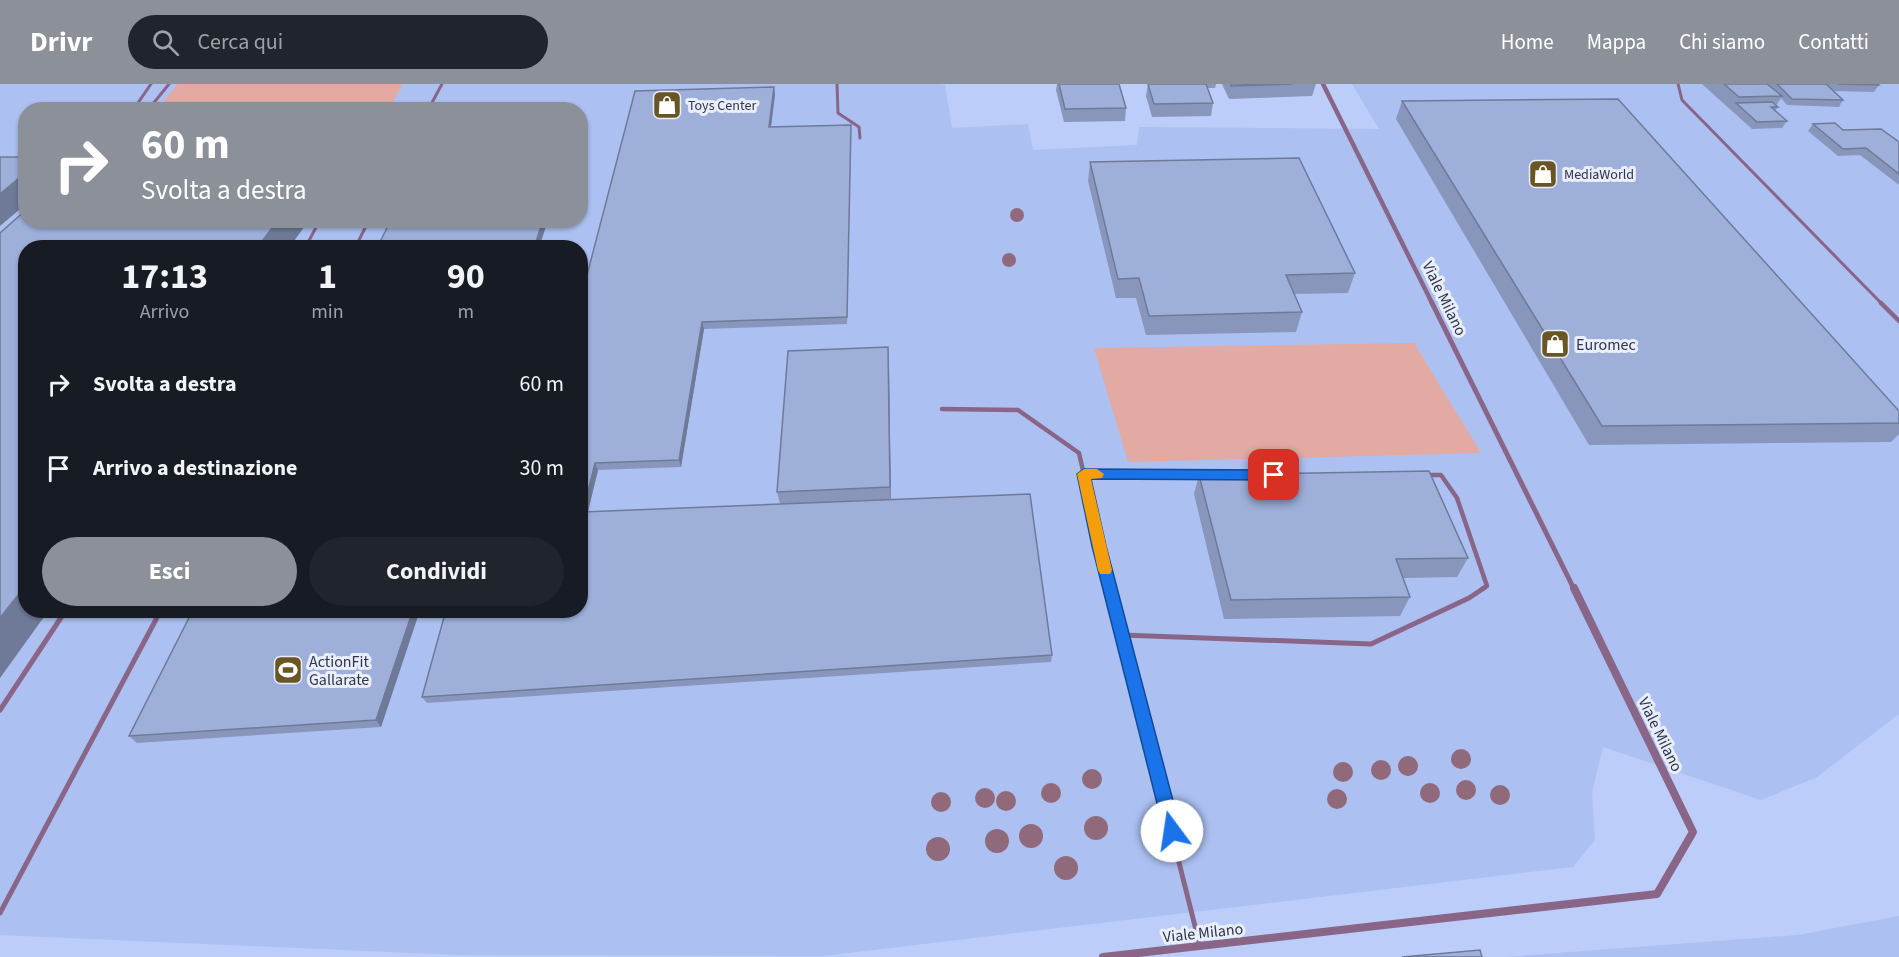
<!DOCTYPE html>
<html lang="it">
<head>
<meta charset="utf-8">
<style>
  :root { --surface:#171b24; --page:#20242c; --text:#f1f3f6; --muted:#9ea1a6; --accent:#8c9099 }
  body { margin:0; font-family:"Source Sans 3",sans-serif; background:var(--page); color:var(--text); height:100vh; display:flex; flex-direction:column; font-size:22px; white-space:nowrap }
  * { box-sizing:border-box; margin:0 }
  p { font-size:20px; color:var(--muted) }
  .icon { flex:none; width:33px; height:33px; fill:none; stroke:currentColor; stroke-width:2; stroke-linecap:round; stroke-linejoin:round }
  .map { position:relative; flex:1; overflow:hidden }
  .sheet { position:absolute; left:18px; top:156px; width:570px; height:378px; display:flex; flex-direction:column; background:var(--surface); border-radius:24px; box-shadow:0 2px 4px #0004 }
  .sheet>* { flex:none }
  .top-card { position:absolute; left:18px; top:18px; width:570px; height:126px; border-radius:24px; box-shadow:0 2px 4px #0004; background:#8c9099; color:#fff; overflow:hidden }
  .pin { position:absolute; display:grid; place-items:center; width:51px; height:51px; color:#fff; margin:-26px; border-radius:12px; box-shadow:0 3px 9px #0006 }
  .me { position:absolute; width:66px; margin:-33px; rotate:346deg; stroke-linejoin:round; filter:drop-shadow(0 0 4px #0008) }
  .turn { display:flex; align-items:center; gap:21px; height:126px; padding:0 24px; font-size:27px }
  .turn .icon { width:78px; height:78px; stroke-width:2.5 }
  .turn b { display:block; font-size:42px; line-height:51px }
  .eta { display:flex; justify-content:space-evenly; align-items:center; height:102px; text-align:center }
  .eta b { font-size:36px; font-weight:700; line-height:42px }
  .primary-button { display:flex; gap:12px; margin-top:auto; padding:12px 24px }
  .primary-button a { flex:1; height:69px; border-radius:36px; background:var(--accent); color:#fff; font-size:24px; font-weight:700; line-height:69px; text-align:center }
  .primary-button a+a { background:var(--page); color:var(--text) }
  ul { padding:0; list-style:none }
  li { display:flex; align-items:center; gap:18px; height:84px; padding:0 24px }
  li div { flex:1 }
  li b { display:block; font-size:22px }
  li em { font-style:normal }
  header { display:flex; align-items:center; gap:36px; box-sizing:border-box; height:84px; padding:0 30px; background:var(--accent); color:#fff }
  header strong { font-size:28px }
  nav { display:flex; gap:33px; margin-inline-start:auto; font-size:21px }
  .search { width:420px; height:54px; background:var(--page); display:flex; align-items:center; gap:15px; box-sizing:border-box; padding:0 21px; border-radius:33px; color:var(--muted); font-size:22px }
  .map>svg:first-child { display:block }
  .built { fill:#acc0f2; fill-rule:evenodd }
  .green { fill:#e2aaa3 }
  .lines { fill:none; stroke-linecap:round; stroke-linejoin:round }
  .service-far2 { stroke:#896688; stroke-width:3 }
  .service-far1 { stroke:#896688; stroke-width:4.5 }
  .service { stroke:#896688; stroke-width:5 }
  .minor-far2 { stroke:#896688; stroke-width:4.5 }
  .minor-far1 { stroke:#896688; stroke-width:5 }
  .minor { stroke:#896688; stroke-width:8 }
  .tree { fill:#906a7b }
  .wall { fill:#8896bb }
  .shaded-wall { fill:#6f7a98 }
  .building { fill:#9eafd9; stroke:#6f7a98; stroke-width:1.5 }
  .route { fill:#1a73e8; stroke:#114b97; stroke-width:1.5 }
  .slow { fill:#f59e0b }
  .labels { text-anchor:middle; stroke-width:6; stroke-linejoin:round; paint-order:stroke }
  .far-poi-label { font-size:14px; fill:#2f3647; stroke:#e8eefc; text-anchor:start }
  .street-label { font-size:16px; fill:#2f3647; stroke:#e8eefc }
  .poi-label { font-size:16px; fill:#2f3647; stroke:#e8eefc; text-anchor:start }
</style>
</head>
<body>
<header>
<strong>Drivr</strong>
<div class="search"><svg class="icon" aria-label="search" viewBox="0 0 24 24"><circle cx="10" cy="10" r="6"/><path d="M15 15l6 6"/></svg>Cerca qui</div>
<nav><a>Home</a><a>Mappa</a><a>Chi siamo</a><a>Contatti</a></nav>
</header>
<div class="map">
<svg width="1899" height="873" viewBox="0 0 1899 873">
  <rect width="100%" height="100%" fill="#bbcdf8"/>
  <path class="built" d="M0,0H940L945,1L952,44L1028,40L1033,66L1137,61L1139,43L1379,45L1352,0H1899V630L1817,693L1761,716L1603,663L1592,709L1595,756L1573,783L823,872L457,871L0,851ZM26,26H580V136H26ZM26,164H580V526H26Z
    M1899,832V873H1505L1798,851Z"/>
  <path class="green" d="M178,0H403L389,25H157Z
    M1414,259L1481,369L1128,378L1094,264Z"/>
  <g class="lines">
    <path class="service-far2" d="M837,0L838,29L859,43L860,54
      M1678,0L1682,16L1883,221
      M133,26L151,0
      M148,26L169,0
      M428,26L442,0
      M305,164L320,136
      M355,164L369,136"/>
    <path class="service-far1" d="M1881,219L1899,237
      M942,325L1018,326L1079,369L1110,505
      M1084,390L1219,391
      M1425,391H1441L1457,414L1487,502L1482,505"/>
    <path class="service" d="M1110,504L1200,862
      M1122,551L1371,560L1469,514L1484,504
      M0,626L66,526
      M0,829L161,526"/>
    <path class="minor-far2" d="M1323,0L1433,221"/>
    <path class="minor-far1" d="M1432,219L1574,505"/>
    <path class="minor" d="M1103,873L1657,810L1693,748L1574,504"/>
  </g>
  <g class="tree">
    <circle cx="1017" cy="131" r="7"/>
    <circle cx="1009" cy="176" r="7"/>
    <circle cx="1461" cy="675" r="10"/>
    <circle cx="1408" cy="682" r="10"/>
    <circle cx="1381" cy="686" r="10"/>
    <circle cx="1343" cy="688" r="10"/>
    <circle cx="1092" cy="695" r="10"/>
    <circle cx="1466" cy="706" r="10"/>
    <circle cx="1051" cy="709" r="10"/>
    <circle cx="1430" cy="709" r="10"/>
    <circle cx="1500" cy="711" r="10"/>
    <circle cx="985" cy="714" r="10"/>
    <circle cx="1337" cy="715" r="10"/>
    <circle cx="1006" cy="717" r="10"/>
    <circle cx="941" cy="718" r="10"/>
    <circle cx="1096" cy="744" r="12"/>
    <circle cx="1031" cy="752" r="12"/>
    <circle cx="997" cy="757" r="12"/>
    <circle cx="938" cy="765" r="12"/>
    <circle cx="1066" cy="784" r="12"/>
  </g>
  <path class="wall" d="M1057,0H1119L1126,24L1125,37L1064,38L1056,6Z
    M1148,0H1216L1215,4H1207L1213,19L1211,32L1152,33L1146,12Z
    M1222,0H1316L1312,12L1229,15Z
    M1702,0H1878L1879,1L1874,8L1833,7L1843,16L1839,23L1787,21L1781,14L1776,22L1778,23L1775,27L1787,37L1782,44L1752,45Z
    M775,10L771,43L851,41L847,240L704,245L681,383L598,386L588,428L780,420L777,408L888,263L891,415L1052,571L1051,578L427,619L422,613L580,526V218Z
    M1402,17L1899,327V350L1891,358L1589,361L1396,35Z
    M1813,40L1899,58V101L1860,71L1838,72L1808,47Z
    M1090,78L1355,189L1348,209L1294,210L1302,228L1296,248L1146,251L1136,214H1116L1088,97Z
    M1199,391L1468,474L1457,493L1403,494L1410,513L1400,532L1224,535L1194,410Z
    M193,526H420L381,643L137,659L129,652Z"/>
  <path class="shaded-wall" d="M774,3L775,10L770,50L769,43Z
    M851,41V48L847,240V233Z
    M26,88V120L0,142V110Z
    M278,136H308L307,139L289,164H257Z
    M543,136H548L539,164H534Z
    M702,238L704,245L681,383L679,376Z
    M888,263L889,283L891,422L890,403Z
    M595,379L598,386L586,435L583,428Z
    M26,501V526H49L0,594V534Z
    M413,526H420L381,643L376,636Z"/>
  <path class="building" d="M1059,0H1119L1126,24L1065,25Z
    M1148,0H1206L1213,19L1154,20Z
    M1231,0H1292L1231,2Z
    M1724,0H1767L1782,12L1739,13Z
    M1777,0H1826L1843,16L1792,15Z
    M1837,0H1878L1879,1Z
    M774,3L769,43L851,41L847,233L702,238L679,376L595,379L583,428L1030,410L1052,571L422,613L446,526H580V218L635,7Z
    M1618,15L1899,327V339L1602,342L1402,17Z
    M1772,18L1778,23H1771L1787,37L1757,38L1736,19Z
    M1835,39L1843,46L1881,45L1899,58V90L1866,64L1843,65L1813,40Z
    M0,73H26V88L0,110Z
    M1299,74L1355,189L1286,191L1302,228L1149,232L1139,194L1118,195L1090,78Z
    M26,126V136H278L257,164H26V501L0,534V149Z
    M391,136H543L534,164H377Z
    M888,263L890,403L777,408L788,267Z
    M1429,387L1468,474L1396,475L1410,513L1231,516L1199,391Z
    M193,526H413L376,636L129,652Z
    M1480,866L1482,873H1402Z"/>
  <path class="route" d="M1084,385L1274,386L1281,391L1274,396L1091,395L1106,462L1181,747L1178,753L1172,755L1166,753L1164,747L1092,462L1077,390Z"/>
  <path class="slow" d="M1084,385H1097L1104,390L1102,394L1091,395L1112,486L1110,490H1100L1098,486L1077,390Z"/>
  <defs>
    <g id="shop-square" transform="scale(1.5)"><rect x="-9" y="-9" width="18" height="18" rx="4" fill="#6a5625" stroke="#e8eefc"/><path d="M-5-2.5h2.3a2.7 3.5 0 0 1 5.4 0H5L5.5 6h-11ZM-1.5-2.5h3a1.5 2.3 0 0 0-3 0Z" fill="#fff"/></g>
    <g id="stadium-square" transform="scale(1.5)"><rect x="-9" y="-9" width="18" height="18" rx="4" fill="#6a5625" stroke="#e8eefc"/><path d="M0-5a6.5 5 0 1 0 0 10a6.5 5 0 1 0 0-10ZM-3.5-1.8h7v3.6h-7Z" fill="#fff"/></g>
  </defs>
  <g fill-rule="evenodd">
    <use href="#shop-square" x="667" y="21"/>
    <use href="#shop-square" x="1543" y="90"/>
    <use href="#shop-square" x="1555" y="260"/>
    <use href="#stadium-square" x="288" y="586"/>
  </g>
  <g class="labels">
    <g class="far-poi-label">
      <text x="688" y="26">Toys Center</text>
      <text x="1564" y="95">MediaWorld</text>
    </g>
    <g class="street-label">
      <text transform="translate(1445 214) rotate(64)" y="6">Viale Milano</text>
      <text transform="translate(1661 650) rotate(64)" y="6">Viale Milano</text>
      <text transform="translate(1203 848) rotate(-6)" y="6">Viale Milano</text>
    </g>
    <g class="poi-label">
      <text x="1576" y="266">Euromec</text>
      <text x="309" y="583">ActionFit<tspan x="309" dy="18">Gallarate</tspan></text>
    </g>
  </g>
</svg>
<div class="pin" style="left:1274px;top:391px;background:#d93025"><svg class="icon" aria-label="arrive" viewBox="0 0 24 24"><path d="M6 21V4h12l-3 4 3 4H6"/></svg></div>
<svg class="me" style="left:1172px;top:747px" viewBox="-20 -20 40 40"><circle r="19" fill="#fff"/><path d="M0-13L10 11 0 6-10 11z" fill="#1a73e8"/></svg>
<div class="top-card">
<div class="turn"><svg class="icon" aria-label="right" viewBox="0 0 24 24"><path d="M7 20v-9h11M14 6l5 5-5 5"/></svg><div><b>60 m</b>Svolta a destra</div></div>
</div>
<section class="sheet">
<div class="eta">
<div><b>17:13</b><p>Arrivo</p></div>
<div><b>1</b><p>min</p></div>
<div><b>90</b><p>m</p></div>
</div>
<ul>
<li><svg class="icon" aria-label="right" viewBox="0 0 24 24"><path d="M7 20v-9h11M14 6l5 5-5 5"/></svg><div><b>Svolta a destra</b></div><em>60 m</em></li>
<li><svg class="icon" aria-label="arrive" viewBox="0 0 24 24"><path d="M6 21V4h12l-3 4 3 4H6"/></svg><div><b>Arrivo a destinazione</b></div><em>30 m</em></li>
</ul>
<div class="primary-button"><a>Esci</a><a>Condividi</a></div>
</section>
</div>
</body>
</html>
